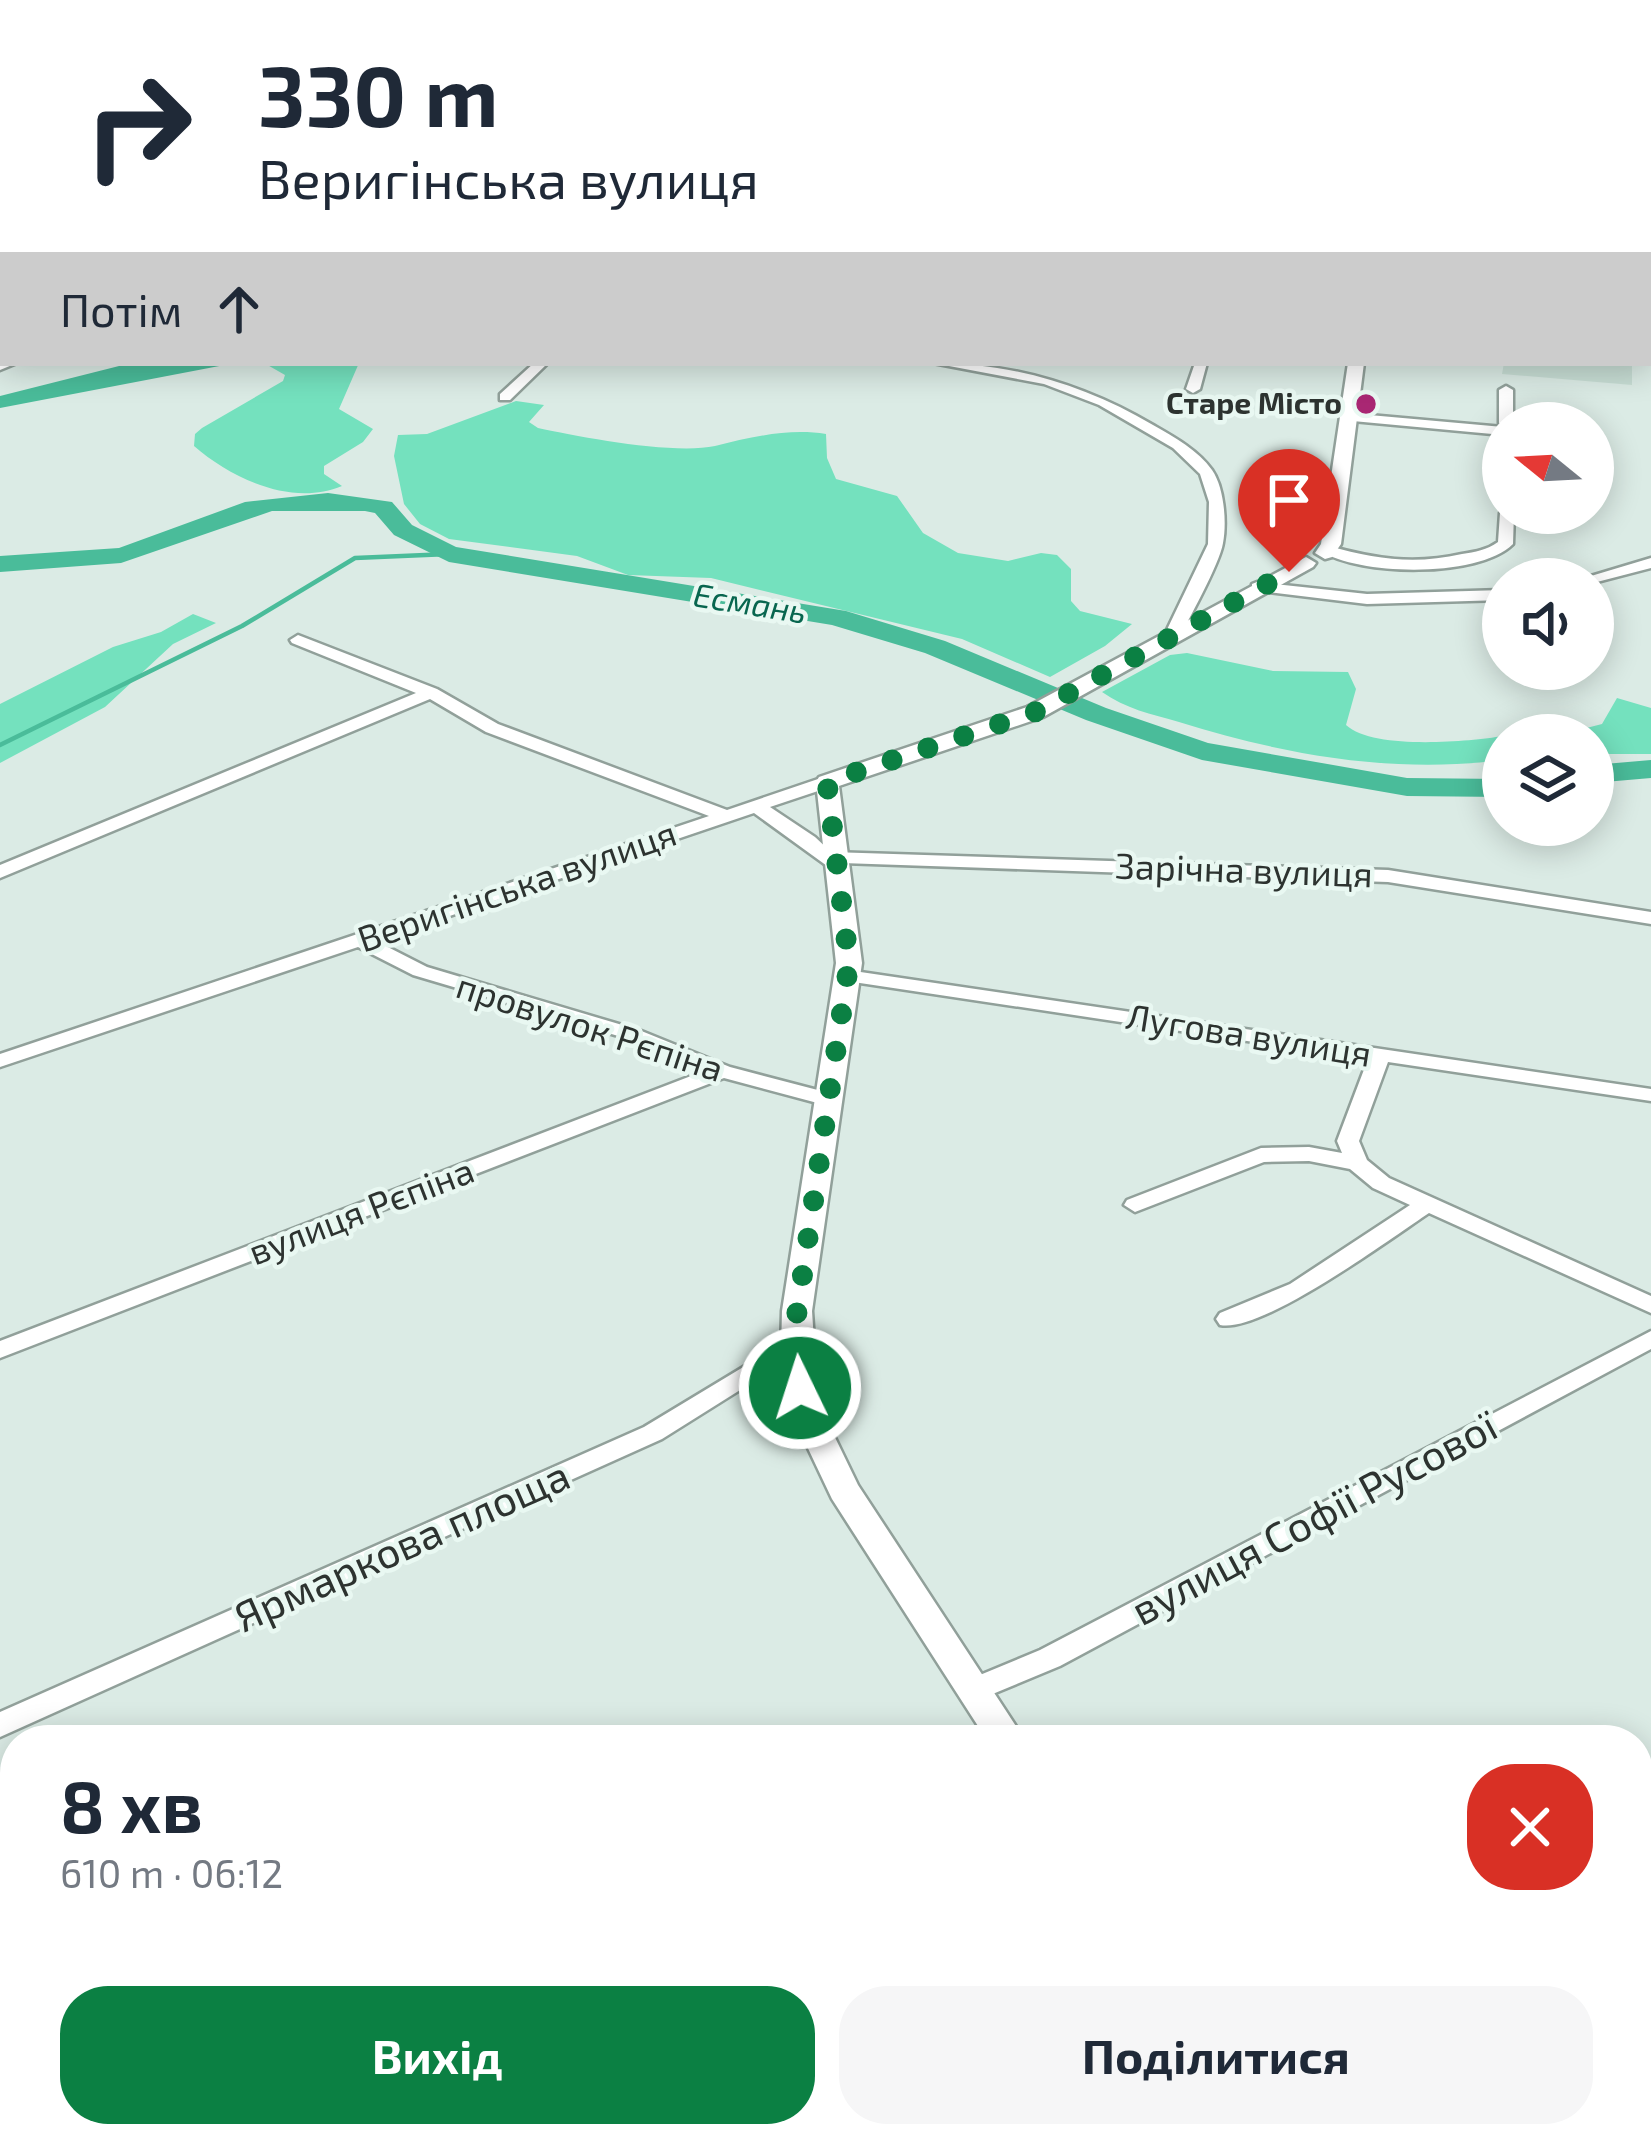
<!DOCTYPE html>
<html lang="uk">
<head>
<meta charset="utf-8">
<style>
  :root { --surface:#fff; --page:#f6f6f7; --text:#1f2937; --muted:#747a83; --accent:#0b8043 }
  body { margin:0; font-family:"Exo 2",sans-serif; background:var(--page); color:var(--text); height:100vh; display:flex; flex-direction:column; font-size:45px; white-space:nowrap }
  * { box-sizing:border-box; margin:0 }
  p { font-size:39px; color:var(--muted) }
  .icon { flex:none; width:66px; height:66px; fill:none; stroke:currentColor; stroke-width:2; stroke-linecap:round; stroke-linejoin:round }
  .map { position:relative; flex:1; overflow:hidden }
  .sheet { position:absolute; left:0px; top:1725px; width:1653px; height:423px; display:flex; flex-direction:column; background:var(--surface); border-radius:48px 48px 0 0; box-shadow:0 6px 30px #0003 }
  .sheet>* { flex:none }
  .hud { position:absolute; left:0px; top:0px; width:1653px; height:366px; box-shadow:0 6px 30px #0003; background:#fff; color:var(--text); overflow:hidden }
  .needle { width:78px; rotate:288deg }
  .fabs { position:absolute; left:1482px; top:402px; display:grid; gap:24px }
  .fabs a { display:grid; place-items:center; width:132px; height:132px; border-radius:50%; background:var(--surface); box-shadow:0 6px 30px #0003; font-size:60px }
  .pin { position:absolute; display:grid; place-items:center; width:102px; height:102px; color:#fff; margin:-123px -51px; border-radius:50% 50% 50% 0; rotate:-45deg; box-shadow:0 0 12px #0007 }
  .pin .icon { rotate:45deg }
  .me { position:absolute; width:132px; margin:-66px; rotate:356deg; stroke-linejoin:round; filter:drop-shadow(0 0 9px #0008) }
  .turn { display:flex; align-items:center; gap:42px; height:252px; padding:0 60px; font-size:54px }
  .turn .icon { width:156px; height:156px; stroke-width:2.5 }
  .turn b { display:block; font-size:84px; line-height:102px }
  .then { display:flex; align-items:center; height:114px; padding:0 60px; background:#0003; gap:24px; font-size:45px }
  .round { display:grid; place-items:center; flex:none; width:126px; height:126px; border-radius:48px; background:var(--page) }
  .head { display:flex; align-items:center; justify-content:space-between; height:204px; padding:0 60px }
  h1 { font-size:72px; font-weight:700; line-height:90px }
  .primary-button { display:flex; gap:24px; margin-top:auto; padding:24px 60px }
  .primary-button a { flex:1; height:138px; border-radius:48px; background:var(--accent); color:#fff; font-size:48px; font-weight:700; line-height:138px; text-align:center }
  .primary-button a+a { background:var(--page); color:var(--text) }
  .map>svg:first-child { display:block }
  .built { fill:#c7ddd4 }
  .green { fill:#74e1be }
  .water { fill:#4abc9a }
  .lines { fill:none; stroke-linecap:round; stroke-linejoin:round }
  .stream { stroke:#4abc9a; stroke-width:4.5 }
  .river { fill:#4abc9a; fill-rule:evenodd }
  .minor-casing { stroke:#91a09a; stroke-width:5 }
  .tertiary-casing { stroke:#91a09a; stroke-width:5 }
  .primary-casing { stroke:#91a09a; stroke-width:5 }
  .minor { fill:#fff; fill-rule:evenodd }
  .tertiary { fill:#fff; fill-rule:evenodd }
  .primary { fill:#fff; fill-rule:evenodd }
  .route { stroke:#0b8043; stroke-width:21; stroke-dasharray:0 37.8 }
  .poi-dot { fill:#a92773; stroke:#e9f8f2; stroke-width:4.5 }
  .labels { text-anchor:middle; stroke-width:9; stroke-linejoin:round; paint-order:stroke }
  .far-poi-label { font-size:30px; font-weight:bold; fill:#2d3330; stroke:#e9f8f2; text-anchor:end }
  .far-water-label { font-size:33px; font-style:italic; fill:#08664f; stroke:#e9f8f2 }
  .street-label { font-size:36px; fill:#2d3330; stroke:#e9f8f2 }
  .near-street-label { font-size:42px; fill:#2d3330; stroke:#e9f8f2 }
</style>
</head>
<body>
<div class="map">
<svg width="1651" height="2147" viewBox="0 0 1651 2147">
  <rect width="100%" height="100%" fill="#dbebe5"/>
  <path class="built" d="M1504,363H1632V385L1502,374Z"/>
  <path class="green" d="M264,363H359L339,409L373,429L363,442L324,466V474L342,486C292,507 232,479 194,446L195,434L202,428L283,381L285,375Z
    M516,401L544,405L529,422L538,428C580,437 674,455 715,446C751,437 789,428 826,434L827,458L836,479L897,496L923,533L958,553L1008,561L1041,553L1057,555L1071,569V601L1080,611L1132,624L1105,646L1050,677L962,639L711,578L628,575L577,556L449,539L420,524L404,504L394,456L398,435L427,434Z
    M193,614L216,623L173,644L105,707L0,763V704L113,647L161,632Z
    M1187,653L1273,671L1348,672L1356,689L1346,725C1373,750 1466,742 1503,736V760C1392,774 1285,755 1179,722C1151,714 1126,709 1102,692L1170,655Z
    M1617,698L1651,708V754H1593V735H1509L1563,734L1602,724Z"/>
  <path class="water" d="M131,363H235L0,408V396Z"/>
  <g class="lines">
    <path class="stream" d="M0,745L242,626L355,558L449,554"/>
    <path class="river" d="M328,493L392,502L412,525L456,547L846,611L945,641L1106,708L1208,743L1407,778L1503,779V797L1407,796L1202,760L1086,720L925,653L832,625L449,562L394,535L375,513L365,511H272L121,563L0,572V556L119,548L245,502Z
      M1651,760V778L1593,783V765Z"/>
    <g class="minor-casing">
      <path id="minor" d="M3,12V19L0,20V13Z
        M0,42H3V48H0Z
        M0,78H3V84H0Z
        M3,129V136L0,137V130Z
        M1650,167H1651V173H1650Z
        M0,215H3V222H0Z
        M3,283V291L0,292V284Z
        M0,362L17,363L0,370Z
        M534,363H548L510,400H500V394Z
        M933,363C1012,363 1085,385 1153,425C1174,437 1198,450 1212,470C1224,487 1227,522 1223,543C1220,563 1187,623 1176,643L1170,645L1162,640L1208,544L1209,502L1200,474L1173,448L1099,405L1044,384Z
        M1195,363H1207L1200,389L1193,393L1186,389Z
        M1506,386L1513,390V423H1503V426L1499,423V390Z
        M1347,413L1503,427V435L1342,420V414Z
        M1503,510V513H1514L1513,544C1479,578 1360,576 1321,551L1329,546C1375,559 1414,565 1462,554C1475,552 1487,550 1498,542L1500,513Z
        M1651,558V568L1593,583V579H1581Z
        M1257,582L1367,594L1503,590V600L1367,604L1252,590V584Z
        M298,635L437,689L498,724L727,810L821,778H833V786L770,807L815,837L831,852L1388,870L1651,912V924L1388,882L842,863L841,869L834,871L754,813L376,941L427,967L639,1030L730,1067L833,1094L836,1099L833,1104L825,1105L724,1078L0,1358V1341L704,1071L625,1038L413,975L358,947L0,1067V1054L709,816L486,732L430,699L0,878V865L416,693L292,643L290,640Z
        M847,970L1651,1089V1101L1388,1062L1359,1141L1367,1160L1389,1178L1651,1296V1313L1429,1213C1390,1239 1261,1334 1220,1325L1216,1319L1220,1313L1290,1284L1410,1205L1373,1188L1350,1169L1309,1161L1264,1162L1135,1212L1124,1205L1127,1200L1261,1148L1309,1147L1342,1153L1337,1141L1368,1059L840,980L837,976L840,972Z
        M1651,1331V1349L1060,1666L983,1698L973,1701L963,1698L959,1690L963,1682L1040,1650Z
        M793,1337L802,1339L805,1345L802,1351L662,1439L0,1737V1712L644,1427Z"/>
    </g>
    <g class="tertiary-casing">
      <path id="tertiary" d="M1650,61H1651V69H1650Z
        M1650,199H1651V207H1650Z
        M1348,363H1364L1341,544L1332,557L1325,559L1315,553L1321,544Z
        M1306,557L1316,563L1313,567L1043,717L839,786L862,963L812,1311L817,1387L828,1423L858,1485L1025,1740H987L832,1499L796,1423L781,1350L782,1311L836,963L816,782L819,777L1027,707Z
        M1254,2133H1299L1305,2147H1260Z"/>
    </g>
    <g class="primary-casing">
      <path id="primary" d="M1424,0H1438V3H1424Z
        M0,158H3V168H0Z
        M1650,289H1651V301H1650Z"/>
    </g>
    <use href="#minor" class="minor"/>
    <use href="#tertiary" class="tertiary"/>
    <use href="#primary" class="primary"/>
  </g>
  <g class="lines">
    <path class="route" d="M800,1388L794,1345L797,1312L849,963L827,782L1035,712L1289,572"/>
  </g>
  <circle class="poi-dot" cx="1366" cy="404" r="12"/>
  <g class="labels">
    <g class="far-poi-label">
      <text x="1342" y="414">Старе Місто</text>
    </g>
    <g class="far-water-label">
      <text transform="translate(750 603) rotate(9)" y="12">Есмань</text>
    </g>
    <g class="street-label">
      <text transform="translate(1244 870) rotate(2)" y="13">Зарічна вулиця</text>
      <text transform="translate(517 886) rotate(-19)" y="13">Веригінська вулиця</text>
      <text transform="translate(590 1027) rotate(18)" y="13">провулок Рєпіна</text>
      <text transform="translate(1249 1035) rotate(9)" y="13">Лугова вулиця</text>
      <text transform="translate(361 1211) rotate(-21)" y="13">вулиця Рєпіна</text>
    </g>
    <g class="near-street-label">
      <text transform="translate(1314 1518) rotate(-28)" y="15">вулиця Софії Русової</text>
      <text transform="translate(402 1546) rotate(-24)" y="15">Ярмаркова площа</text>
    </g>
  </g>
</svg>
<div class="fabs">
<a><svg class="needle" viewBox="-14 -14 28 28"><path d="M0-13l5 13h-10z" fill="#e53935"/><path d="M0 13l5-13h-10z" fill="#747a83"/></svg></a>
<a><svg class="icon" aria-label="sound" viewBox="0 0 24 24"><path d="M4 9h4l5-4v14l-5-4H4zM17 9q2 3 0 6"/></svg></a>
<a><svg class="icon" aria-label="layers" viewBox="0 0 24 24"><path d="M12 4l9 5-9 5-9-5zM3 14l9 5 9-5"/></svg></a>
</div>
<div class="pin" style="left:1289px;top:572px;background:#d93025"><svg class="icon" aria-label="arrive" viewBox="0 0 24 24"><path d="M6 21V4h12l-3 4 3 4H6"/></svg></div>
<svg class="me" style="left:800px;top:1388px" viewBox="-20 -20 40 40"><circle r="17" fill="#0b8043" stroke="#fff" stroke-width="3"/><path d="M0-11L8 9 0 5-8 9z" fill="#fff"/></svg>
<div class="hud">
<div class="turn"><svg class="icon" aria-label="right" viewBox="0 0 24 24"><path d="M7 20v-9h11M14 6l5 5-5 5"/></svg><div><b>330 m</b>Веригінська вулиця</div></div>
<div class="then">Потім<svg class="icon" aria-label="ahead" viewBox="0 0 24 24"><path d="M12 20V5M6 11l6-6 6 6"/></svg></div>
</div>
<section class="sheet">
<div class="head"><div><h1>8 хв</h1><p>610 m · 06:12</p></div><a class="round" style="background:#d93025;color:#fff"><svg class="icon" aria-label="close" viewBox="0 0 24 24"><path d="M6 6l12 12M18 6L6 18"/></svg></a></div>
<div class="primary-button"><a>Вихід</a><a>Поділитися</a></div>
</section>
</div>
</body>
</html>
